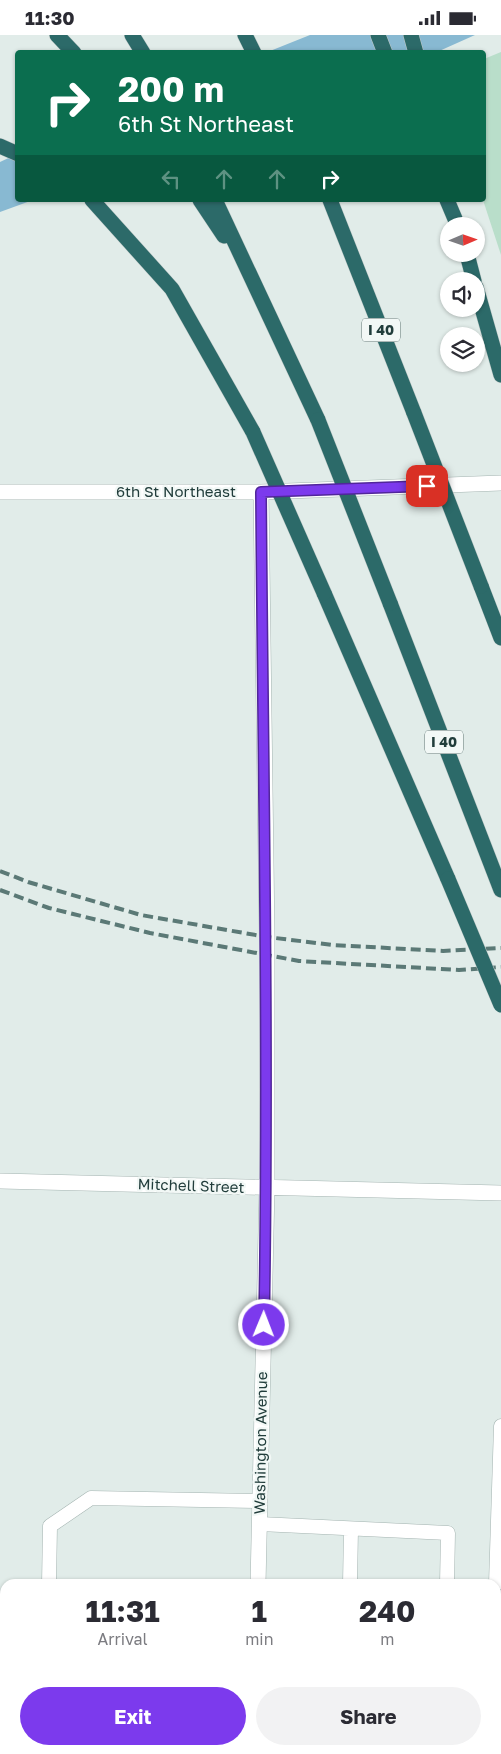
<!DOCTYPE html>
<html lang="en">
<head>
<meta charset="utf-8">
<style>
  :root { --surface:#fff; --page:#f2f2f3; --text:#2b2b33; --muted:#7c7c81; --accent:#7c3aed }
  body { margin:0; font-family:"Golos Text",sans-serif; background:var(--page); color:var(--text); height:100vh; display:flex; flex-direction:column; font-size:19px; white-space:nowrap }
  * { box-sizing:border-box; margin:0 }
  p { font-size:16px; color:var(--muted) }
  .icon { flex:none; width:28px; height:28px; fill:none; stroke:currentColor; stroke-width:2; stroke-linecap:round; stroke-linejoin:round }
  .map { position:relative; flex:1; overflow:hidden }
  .drawer { position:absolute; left:0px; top:1544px; width:501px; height:176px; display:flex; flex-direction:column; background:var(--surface); border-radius:15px 15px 0 0; box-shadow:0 1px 4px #0004 }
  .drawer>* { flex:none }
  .hud { position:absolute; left:15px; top:15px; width:471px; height:152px; border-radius:5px; box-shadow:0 1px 4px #0004; background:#0b6e4f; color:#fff; overflow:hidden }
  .needle { width:32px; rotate:88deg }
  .tools { position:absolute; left:440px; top:182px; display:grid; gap:10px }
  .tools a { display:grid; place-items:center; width:45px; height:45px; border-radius:50%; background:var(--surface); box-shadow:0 1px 4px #0004; font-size:25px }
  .pin { position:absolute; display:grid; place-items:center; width:42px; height:42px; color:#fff; margin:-21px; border-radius:10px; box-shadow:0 2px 8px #0006 }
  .me { position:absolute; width:55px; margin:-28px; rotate:1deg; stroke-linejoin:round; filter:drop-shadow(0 0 4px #0008) }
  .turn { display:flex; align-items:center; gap:18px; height:105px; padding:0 20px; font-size:22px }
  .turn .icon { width:65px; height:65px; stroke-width:2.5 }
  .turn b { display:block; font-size:35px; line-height:42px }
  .lanes { display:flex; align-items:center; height:48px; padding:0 20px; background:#0003; justify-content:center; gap:25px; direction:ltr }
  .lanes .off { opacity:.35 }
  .eta { display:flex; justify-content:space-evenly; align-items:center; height:85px; text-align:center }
  .eta b { font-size:30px; font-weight:700; line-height:35px }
  .primary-button { display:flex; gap:10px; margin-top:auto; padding:10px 20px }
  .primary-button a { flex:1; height:58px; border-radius:30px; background:var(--accent); color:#fff; font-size:20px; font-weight:700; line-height:58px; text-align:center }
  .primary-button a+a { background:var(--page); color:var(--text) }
  .status { display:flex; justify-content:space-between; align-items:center; height:35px; padding:0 25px; background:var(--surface); direction:ltr }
  .status svg { height:14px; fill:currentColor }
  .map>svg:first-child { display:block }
  .green { fill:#b9deca }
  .water { fill:#88b9d2 }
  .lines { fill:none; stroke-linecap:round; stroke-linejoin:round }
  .service-casing { stroke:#a4b4b1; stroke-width:15 }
  .minor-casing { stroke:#a4b4b1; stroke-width:16 }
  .motorway-casing { stroke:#c1c9c8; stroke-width:16 }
  .service { stroke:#fff; stroke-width:14 }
  .minor { stroke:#fff; stroke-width:15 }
  .motorway { stroke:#2c6a69; stroke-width:15 }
  .rail { stroke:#5b7976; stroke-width:4; stroke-dasharray:10 5; stroke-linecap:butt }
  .motorway-bridge-casing { stroke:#c1c9c8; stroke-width:16; stroke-linecap:butt }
  .motorway-bridge { stroke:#2c6a69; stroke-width:15 }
  .route-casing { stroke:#51269a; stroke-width:12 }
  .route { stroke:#7c3aed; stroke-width:9 }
  .labels { text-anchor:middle; stroke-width:4.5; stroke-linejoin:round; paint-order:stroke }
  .shield { fill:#f2f8f6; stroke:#607573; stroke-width:1 }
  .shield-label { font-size:14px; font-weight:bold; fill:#213d3b }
  .street-label { font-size:15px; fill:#213d3b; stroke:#f2f8f6 }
</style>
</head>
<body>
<div class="status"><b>11:30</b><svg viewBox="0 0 49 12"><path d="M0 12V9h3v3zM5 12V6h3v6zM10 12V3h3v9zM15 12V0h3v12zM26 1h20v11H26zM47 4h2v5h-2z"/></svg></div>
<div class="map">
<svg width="501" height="1719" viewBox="0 0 501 1719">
  <rect width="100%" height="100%" fill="#e1ece9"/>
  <path class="green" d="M501,17V220L483,165L484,24Z"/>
  <path class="water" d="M310,0H475L437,17L265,18Z
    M17,119L18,165H33L0,177V127Z"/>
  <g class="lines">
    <g class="service-casing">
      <path id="service" d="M260,1489L448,1498L447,1549
        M49,1549L50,1491L91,1463L260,1466
        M350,1549L351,1494
        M496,1549L501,1391
        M0,1653H5
        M59,1715V1719
        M490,1719L491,1715"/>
    </g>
    <g class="minor-casing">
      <path id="minor" d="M0,457H261L501,448
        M0,1146L501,1158
        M258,1549L267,1153V902L261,457
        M255,1719V1715"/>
    </g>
    <g class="motorway-casing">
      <path id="motorway" d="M57,0L74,18
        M132,0L143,18
        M245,0L254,18
        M378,0L385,18
        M411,0L416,18
        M0,111L18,119
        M92,165L172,254L253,397
        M200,165L224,201
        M215,165L318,385
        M330,165L414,378
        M447,165L458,191
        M467,219L474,246
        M476,252L501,340
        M481,551L501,603
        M324,558L448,844
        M390,568L501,855"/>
    </g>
    <use href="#service" class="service"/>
    <use href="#minor" class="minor"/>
    <use href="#motorway" class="motorway"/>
    <path class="rail" d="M0,836L28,847L141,880L267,902L333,910L443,916L501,913
      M0,855L49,873L150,898L299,926L459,935L501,932"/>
    <g class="motorway-bridge-casing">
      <path id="motorway-bridge" d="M414,378L481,551
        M318,385L390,568
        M253,397L324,558
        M448,844L501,970"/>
    </g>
    <use href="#motorway-bridge" class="motorway-bridge"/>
  </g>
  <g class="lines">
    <g class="route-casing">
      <path id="route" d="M264,1290C269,1012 263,735 261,457L427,451"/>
    </g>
    <use href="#route" class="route"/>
  </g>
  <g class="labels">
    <g class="shield">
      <rect x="362" y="283.5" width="38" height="23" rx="4"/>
      <rect x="425" y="695.5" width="38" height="23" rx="4"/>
    </g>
    <g class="shield-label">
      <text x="381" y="300">I 40</text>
      <text x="444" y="712">I 40</text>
    </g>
    <g class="street-label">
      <text x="176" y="462">6th St Northeast</text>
      <text transform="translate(191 1151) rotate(2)" y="5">Mitchell Street</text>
      <text transform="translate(261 1408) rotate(-89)" y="5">Washington Avenue</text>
    </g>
  </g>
</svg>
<div class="tools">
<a><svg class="needle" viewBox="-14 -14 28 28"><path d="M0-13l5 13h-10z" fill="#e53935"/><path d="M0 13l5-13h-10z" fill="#7c7c81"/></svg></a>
<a><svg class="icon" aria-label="sound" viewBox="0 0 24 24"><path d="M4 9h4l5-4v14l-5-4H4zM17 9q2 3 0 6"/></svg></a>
<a><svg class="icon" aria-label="layers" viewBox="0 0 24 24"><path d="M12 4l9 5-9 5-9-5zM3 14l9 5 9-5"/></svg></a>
</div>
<div class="pin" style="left:427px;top:451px;background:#d93025"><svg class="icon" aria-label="arrive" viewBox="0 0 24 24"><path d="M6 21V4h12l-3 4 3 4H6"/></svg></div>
<svg class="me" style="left:264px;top:1290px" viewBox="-20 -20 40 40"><circle r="17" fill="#7c3aed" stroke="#fff" stroke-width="3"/><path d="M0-11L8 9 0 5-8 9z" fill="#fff"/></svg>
<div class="hud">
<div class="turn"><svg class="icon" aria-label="right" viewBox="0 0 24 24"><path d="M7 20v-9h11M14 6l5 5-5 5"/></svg><div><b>200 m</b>6th St Northeast</div></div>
<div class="lanes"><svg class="icon off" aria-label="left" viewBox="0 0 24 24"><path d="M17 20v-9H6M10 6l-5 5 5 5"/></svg><svg class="icon off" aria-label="ahead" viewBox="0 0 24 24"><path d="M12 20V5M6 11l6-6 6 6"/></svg><svg class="icon off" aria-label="ahead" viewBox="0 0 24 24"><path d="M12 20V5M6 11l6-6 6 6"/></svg><svg class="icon" aria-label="right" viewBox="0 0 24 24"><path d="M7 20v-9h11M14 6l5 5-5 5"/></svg></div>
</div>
<section class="drawer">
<div class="eta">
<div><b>11:31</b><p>Arrival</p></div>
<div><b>1</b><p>min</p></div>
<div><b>240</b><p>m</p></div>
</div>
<div class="primary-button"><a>Exit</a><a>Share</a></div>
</section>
</div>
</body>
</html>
